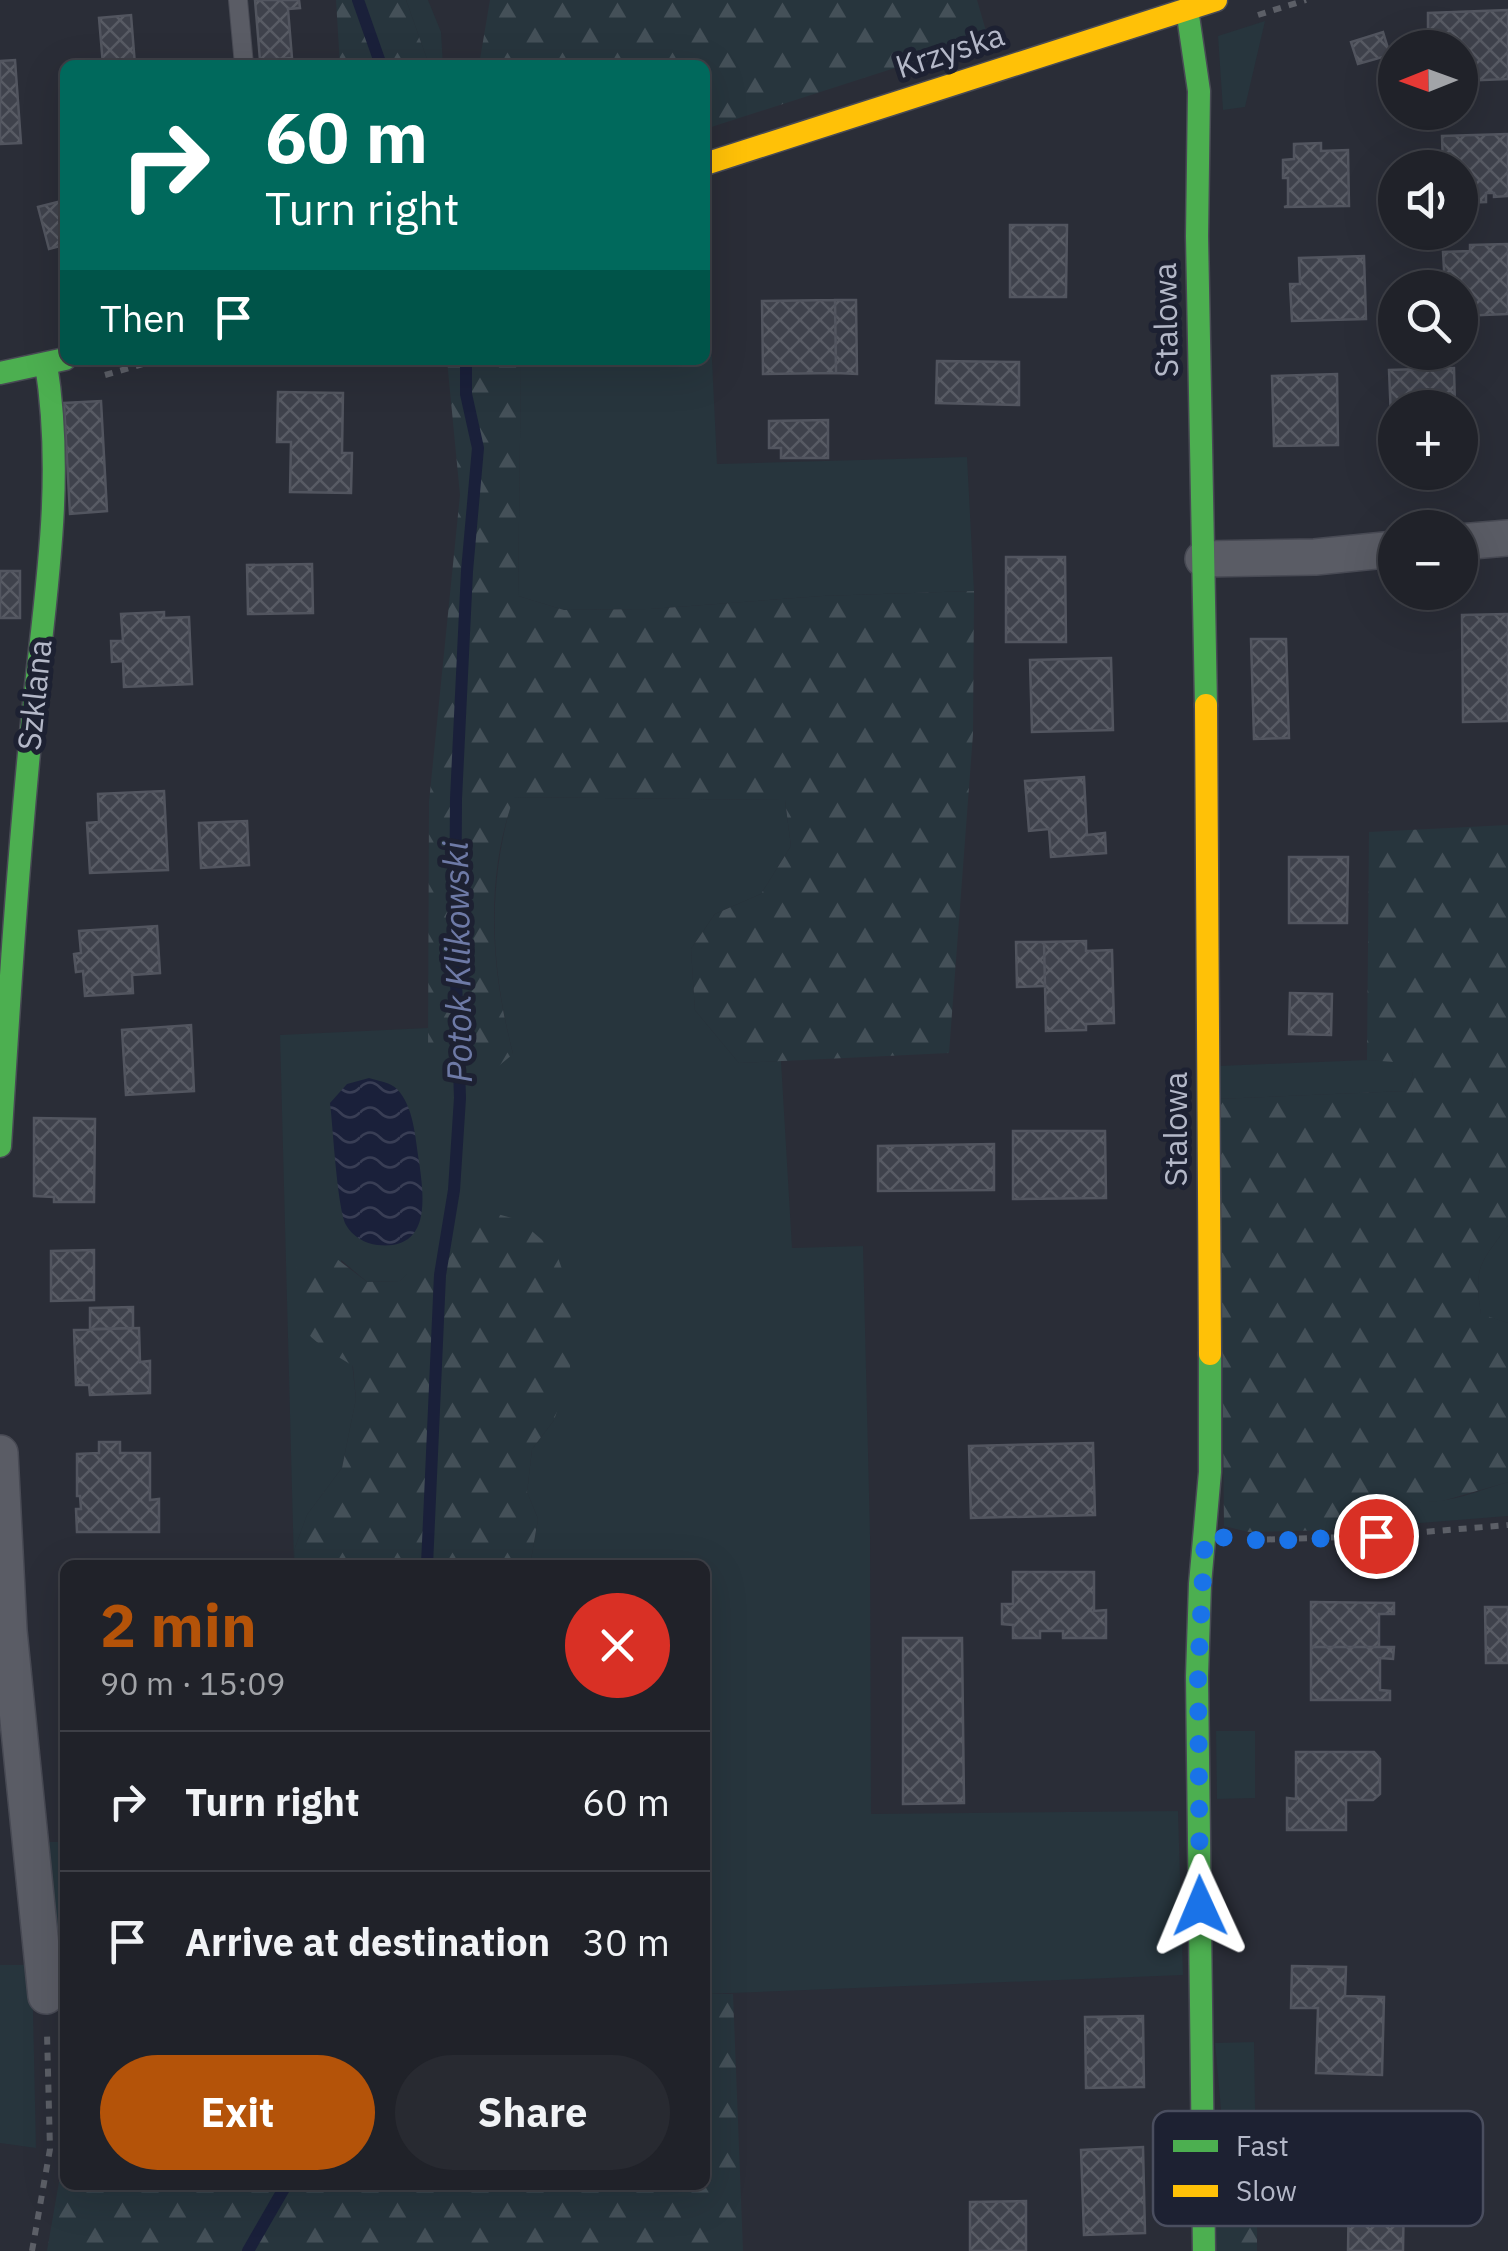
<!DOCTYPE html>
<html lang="en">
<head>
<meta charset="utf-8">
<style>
  :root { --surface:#202229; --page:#282a31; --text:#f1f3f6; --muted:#a2a4a8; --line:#3d3f46; --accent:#b45309 }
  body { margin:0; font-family:"IBM Plex Sans",sans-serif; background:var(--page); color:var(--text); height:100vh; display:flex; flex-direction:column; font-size:38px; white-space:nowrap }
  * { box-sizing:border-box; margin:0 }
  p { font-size:32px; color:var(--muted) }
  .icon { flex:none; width:55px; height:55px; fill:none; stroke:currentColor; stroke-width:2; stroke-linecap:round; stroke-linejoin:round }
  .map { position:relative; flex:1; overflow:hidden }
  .sheet { position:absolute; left:60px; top:1560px; width:650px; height:630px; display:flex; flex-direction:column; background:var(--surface); border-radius:15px; box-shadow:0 10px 40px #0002,0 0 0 2px var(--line) }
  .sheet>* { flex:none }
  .hud { position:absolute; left:60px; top:60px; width:650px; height:305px; border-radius:15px; box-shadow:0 10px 40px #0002,0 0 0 2px var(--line); background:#00695c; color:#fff; overflow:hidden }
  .needle { width:65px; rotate:269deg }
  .controls { position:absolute; left:1378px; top:30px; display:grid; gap:20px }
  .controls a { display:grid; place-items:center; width:100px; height:100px; border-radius:50%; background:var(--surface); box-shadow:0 10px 40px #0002,0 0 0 2px var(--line); font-size:50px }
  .pin { position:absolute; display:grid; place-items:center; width:85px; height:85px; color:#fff; margin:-42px; border:5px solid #fff; border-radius:50%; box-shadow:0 2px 10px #0007 }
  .me { position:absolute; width:110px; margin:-55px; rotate:359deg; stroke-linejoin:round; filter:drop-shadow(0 0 8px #0008) }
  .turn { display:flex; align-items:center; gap:35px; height:210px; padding:0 40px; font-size:45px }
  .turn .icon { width:130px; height:130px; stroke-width:2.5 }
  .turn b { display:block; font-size:70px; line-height:85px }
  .then { display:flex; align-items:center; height:95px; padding:0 40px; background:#0003; gap:20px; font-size:38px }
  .round { display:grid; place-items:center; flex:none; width:105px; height:105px; border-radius:52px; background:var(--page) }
  .overview { display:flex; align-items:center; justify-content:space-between; height:170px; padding:0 40px }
  h1 { font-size:60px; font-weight:700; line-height:75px; color:var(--accent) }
  .cta { display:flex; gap:20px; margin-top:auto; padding:20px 40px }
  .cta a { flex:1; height:115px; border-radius:60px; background:var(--accent); color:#fff; font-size:40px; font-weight:700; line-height:115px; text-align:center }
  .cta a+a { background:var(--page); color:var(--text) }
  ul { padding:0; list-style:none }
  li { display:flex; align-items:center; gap:30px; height:140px; padding:0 40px; border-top:2px solid var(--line) }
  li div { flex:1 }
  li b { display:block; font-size:38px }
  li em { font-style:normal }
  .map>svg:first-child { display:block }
  .grass { fill:#27353d }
  .forest { fill:url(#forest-firs) }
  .water { fill:url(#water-waves) }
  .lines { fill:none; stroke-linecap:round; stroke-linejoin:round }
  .stream { stroke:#1a203a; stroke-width:12 }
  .building { fill:url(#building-cross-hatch); stroke:#52555f; stroke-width:2.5 }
  .lane-casing { stroke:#484a54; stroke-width:20 }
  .street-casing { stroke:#484a54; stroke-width:38 }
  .fast-casing { stroke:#484a54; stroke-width:25 }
  .slow-casing { stroke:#484a54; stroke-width:25 }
  .path { stroke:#5c5f67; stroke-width:6; stroke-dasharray:8 8; stroke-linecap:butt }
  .lane { stroke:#5a5c65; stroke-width:18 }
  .street { stroke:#5a5c65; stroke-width:35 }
  .fast { stroke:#4caf50; stroke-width:22 }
  .slow { stroke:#ffc107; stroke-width:22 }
  .route { stroke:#1a73e8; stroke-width:18; stroke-dasharray:0 32.4 }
  .labels { text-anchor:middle; stroke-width:10; stroke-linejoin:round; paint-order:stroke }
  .street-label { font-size:32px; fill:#b4b8c8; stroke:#1d2132 }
  .water-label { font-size:35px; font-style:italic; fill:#6e7aa6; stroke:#1d2132 }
  .key { fill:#1d2132; stroke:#4a4e5f; stroke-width:2.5 }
  .key-label { font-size:28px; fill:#b4b8c8 }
</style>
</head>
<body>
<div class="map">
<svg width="1508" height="2251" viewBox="0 0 1508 2251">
  <defs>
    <pattern id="forest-firs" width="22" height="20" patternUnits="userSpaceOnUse" patternTransform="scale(2.5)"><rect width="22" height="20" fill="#27353d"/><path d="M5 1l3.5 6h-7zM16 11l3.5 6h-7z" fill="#445058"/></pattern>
    <pattern id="water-waves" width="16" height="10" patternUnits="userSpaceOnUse" patternTransform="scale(2.5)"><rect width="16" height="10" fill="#1a203a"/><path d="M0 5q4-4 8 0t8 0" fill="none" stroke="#393e55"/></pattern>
    <pattern id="building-cross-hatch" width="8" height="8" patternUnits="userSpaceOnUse" patternTransform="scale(2.5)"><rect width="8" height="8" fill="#3f424c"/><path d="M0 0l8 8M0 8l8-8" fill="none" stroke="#585b64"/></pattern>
  </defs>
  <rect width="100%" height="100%" fill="#2a2d37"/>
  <path class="grass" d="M406,0H428L441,32L443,65H429Z
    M1265,21L1245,107L1223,110L1218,36Z
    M705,214L717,464L967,457L974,591L823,596L651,609L564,610L518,596L521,360H705Z
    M513,797L785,800L791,846L761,894L715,914L691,949L695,1010L739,1063L781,1061L792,1248L863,1246L870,1535L871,1814L1178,1811L1183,1975L705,1994V1565H530L538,1519L527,1492L532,1449L554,1420L425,1259L400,1281L367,1282L341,1260L356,1399L342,1468L307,1515L295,1548L294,1565L280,1035L428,1028V1055L513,1054C490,964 487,886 513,797Z
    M1367,1060L1409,1062L1413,1074L1407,1091L1220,1099L1218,1066Z
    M1508,1225V1323L1481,1315C1473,1265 1481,1263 1508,1225Z
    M1508,1482V1516L1333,1530C1373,1497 1391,1505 1438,1501C1461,1499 1486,1488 1508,1482Z
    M1216,1731H1255V1798L1217,1799Z
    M0,1965H32L36,2148L0,2143Z
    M1254,2042L1256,2174L1237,2166L1224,2143L1215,2043Z"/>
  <path class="forest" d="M336,0H406L429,65H340Z
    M490,0H977L988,38L705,129V65H479Z
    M447,360H521L518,596L564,610L651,609L823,596L974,591L973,734L949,1053L739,1063L695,1010L691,949L715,914L761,894L791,846L785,800L514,797C484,880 491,970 513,1054L489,1074L440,1076L428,1056L429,802L460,495Z
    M1508,825V1225C1481,1263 1473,1265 1481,1314L1508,1323V1482L1442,1501L1370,1506L1353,1513L1333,1530L1249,1532L1224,1526L1220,1099L1407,1091L1413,1074L1408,1063L1367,1060L1369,832Z
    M476,1208L519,1220L556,1252L571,1295L570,1373L554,1420L532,1449L527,1492L538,1519L530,1565H294L295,1548L307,1515L342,1468L356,1399L353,1366C300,1333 285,1324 298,1258L320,1246L367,1282L400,1281Z
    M48,1842H65V2185H705V1994H733L743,2251H47L59,2182L60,2003Z
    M1257,2225V2251H1213L1212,2227Z"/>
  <path class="water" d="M369,1078C378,1081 390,1082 397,1089C414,1107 415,1137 419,1161C424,1197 432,1251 377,1245C366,1244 352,1236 346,1225C337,1206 333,1127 330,1103L347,1084Z"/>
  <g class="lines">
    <path class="stream" d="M358,0L381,65
      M427,1565L440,1275L454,1190L460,1098L455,949L456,799L467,571L478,448L466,394V360
      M248,2251L286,2185"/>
  </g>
  <path class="building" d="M255,0H299L300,8L288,9L292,58L260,60Z
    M1508,10V79L1460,81V48H1428V13Z
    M131,15L135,65H103L99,18Z
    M1383,32L1390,55L1358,64L1351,42Z
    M15,60L21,143L0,144V61Z
    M1508,134V196L1494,197V193H1486V202L1460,203V168H1443L1442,136Z
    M1321,143V151L1348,150L1349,206L1284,207L1288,206V178H1283V160L1294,159V144Z
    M65,200V264L60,246L49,249L38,207Z
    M1010,225H1067L1066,297H1010Z
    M1508,244V314L1460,316V288L1445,287L1443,252L1470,251V245Z
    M1364,256L1366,319L1292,321L1290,284H1300L1299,258Z
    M835,300H856L857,374L836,373Z
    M835,300L836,373L763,374L762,301Z
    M937,361L1019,362V405L936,403Z
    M1454,368L1455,408H1395V441H1392L1389,370Z
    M1337,374L1338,445L1274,446L1272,376Z
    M278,392L343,393L342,453H352L351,493L290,492L291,442H277Z
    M101,401L107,511L70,514L64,403Z
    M828,420V458H781V448H769V421Z
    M1006,557H1065L1066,642H1006Z
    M312,564L313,613L248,614L247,565Z
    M0,571H20V618H0Z
    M164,612V618L189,617L192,684L124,687L123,661L112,662L111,641H123L121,614Z
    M1508,614V721L1463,722L1462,615Z
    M1251,639H1286L1289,738L1254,739Z
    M1111,658L1113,730L1032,732L1030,660Z
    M1084,777L1087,835L1105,833L1106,853L1051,857L1049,829L1029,831L1025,781Z
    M164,791L168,870L90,873L87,823L99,822L98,794Z
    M247,821L249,865L201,868L199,823Z
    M1289,857H1348L1347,923H1289Z
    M157,926L160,973L132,975L133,993L85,996L83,971L76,972L74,954L81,953L79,931Z
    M1086,941V951L1112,950L1114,1023L1086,1024V1030L1046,1031L1044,942Z
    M1016,942H1044L1045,986L1017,987Z
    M1290,993L1332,994L1331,1035L1289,1034Z
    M191,1025L194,1091L126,1095L122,1030Z
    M34,1118L95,1119L94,1202H54V1197L34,1196Z
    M1013,1131H1105L1106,1198L1013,1199Z
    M994,1144V1190L878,1191V1146Z
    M94,1250V1300L51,1301V1251Z
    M133,1307V1328L90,1329V1308Z
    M139,1328L140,1362L150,1361V1393L90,1395L89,1385H76L74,1330Z
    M99,1442H120V1453H150V1500L159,1499V1532H77L76,1509H81L80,1496H77V1454L99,1453Z
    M1093,1443L1095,1515L971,1518L969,1446Z
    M1013,1572H1094V1611L1106,1610V1638H1063V1631H1040V1638H1013V1625L1002,1624V1604H1013Z
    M1311,1602L1394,1603V1614H1379V1647H1311Z
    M1485,1607H1508V1663H1486Z
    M903,1638H962L964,1803L903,1804Z
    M1311,1647H1394L1393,1659L1380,1658V1690L1390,1691V1700H1311Z
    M1296,1752H1374L1380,1759V1794L1373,1800H1346V1830H1287V1798L1296,1799Z
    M1292,1966L1346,1967L1345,1996L1384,1997L1382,2075L1316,2073L1318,2008H1291Z
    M1143,2016L1144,2087L1086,2088L1085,2017Z
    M1143,2147L1145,2233L1084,2235L1081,2150Z
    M1349,2188L1404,2190L1403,2251H1348Z
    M1026,2201V2251H970V2202Z"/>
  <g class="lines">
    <g class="lane-casing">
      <path id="lane" d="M238,0L244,65"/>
    </g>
    <g class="street-casing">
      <path id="street" d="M1460,542L1508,538
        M1203,559L1315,557L1395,549
        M0,1453L9,1631L46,1996"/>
    </g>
    <g class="fast-casing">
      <path id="fast" d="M1187,9L1199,91L1197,236L1206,705
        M0,373L65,359
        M0,1146C9,1002 18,857 33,713C45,596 65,482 46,364
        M1204,2251L1197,1676L1200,1584L1210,1472V1354"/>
    </g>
    <g class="slow-casing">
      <path id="slow" d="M705,164L1216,0
        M1206,705L1210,1354"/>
    </g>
    <path class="path" d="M1258,15L1306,0
      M105,375L157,360
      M1251,1540L1376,1536L1508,1525
      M32,2251L50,2149L47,2033"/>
    <use href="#lane" class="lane"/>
    <use href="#street" class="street"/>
    <use href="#fast" class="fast"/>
    <use href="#slow" class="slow"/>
  </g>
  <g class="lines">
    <path class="route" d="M1200,1906L1198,1676L1205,1536L1268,1541L1376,1536"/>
  </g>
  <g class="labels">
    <g class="street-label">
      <text transform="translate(950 51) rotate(-18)" y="11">Krzyska</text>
      <text transform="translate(1166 320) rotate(-91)" y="11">Stalowa</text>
      <text transform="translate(35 695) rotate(-84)" y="11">Szklana</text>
      <text transform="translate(1176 1129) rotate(-90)" y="11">Stalowa</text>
    </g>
    <g class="water-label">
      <text transform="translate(458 962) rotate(-91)" y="12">Potok Klikowski</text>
    </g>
  </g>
  <rect x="1153" y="2111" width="330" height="115" rx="15" class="key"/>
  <rect x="1173" y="2140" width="45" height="12" fill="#4caf50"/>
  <rect x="1173" y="2185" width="45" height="12" fill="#ffc107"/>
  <g class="key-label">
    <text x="1236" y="2156">Fast</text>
    <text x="1236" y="2201">Slow</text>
  </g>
</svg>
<div class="controls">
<a><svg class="needle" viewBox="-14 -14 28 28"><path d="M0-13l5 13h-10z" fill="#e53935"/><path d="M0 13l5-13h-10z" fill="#a2a4a8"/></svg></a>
<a><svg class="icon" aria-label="sound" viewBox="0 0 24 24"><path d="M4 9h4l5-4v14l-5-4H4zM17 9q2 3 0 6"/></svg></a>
<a><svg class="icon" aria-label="search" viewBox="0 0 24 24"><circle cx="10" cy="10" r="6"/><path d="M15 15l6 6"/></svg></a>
<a>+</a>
<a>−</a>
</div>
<div class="pin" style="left:1376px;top:1536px;background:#d93025"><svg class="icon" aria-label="arrive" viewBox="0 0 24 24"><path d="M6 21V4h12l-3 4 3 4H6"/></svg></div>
<svg class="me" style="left:1200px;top:1906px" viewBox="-20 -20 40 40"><path d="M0-17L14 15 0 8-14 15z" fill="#1a73e8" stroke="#fff" stroke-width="4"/></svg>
<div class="hud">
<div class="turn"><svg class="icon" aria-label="right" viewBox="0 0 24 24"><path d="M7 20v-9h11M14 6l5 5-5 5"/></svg><div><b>60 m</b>Turn right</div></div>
<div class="then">Then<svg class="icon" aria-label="arrive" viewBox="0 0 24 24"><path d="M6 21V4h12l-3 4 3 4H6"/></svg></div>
</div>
<section class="sheet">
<div class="overview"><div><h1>2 min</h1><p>90 m · 15:09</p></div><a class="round" style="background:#d93025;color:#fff"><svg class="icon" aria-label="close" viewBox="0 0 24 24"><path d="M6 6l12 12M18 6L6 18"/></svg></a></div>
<ul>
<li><svg class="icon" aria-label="right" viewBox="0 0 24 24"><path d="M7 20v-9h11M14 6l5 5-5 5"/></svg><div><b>Turn right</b></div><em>60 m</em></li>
<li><svg class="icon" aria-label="arrive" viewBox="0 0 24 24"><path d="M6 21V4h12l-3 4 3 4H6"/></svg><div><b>Arrive at destination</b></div><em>30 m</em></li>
</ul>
<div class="cta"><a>Exit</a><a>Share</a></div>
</section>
</div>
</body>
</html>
